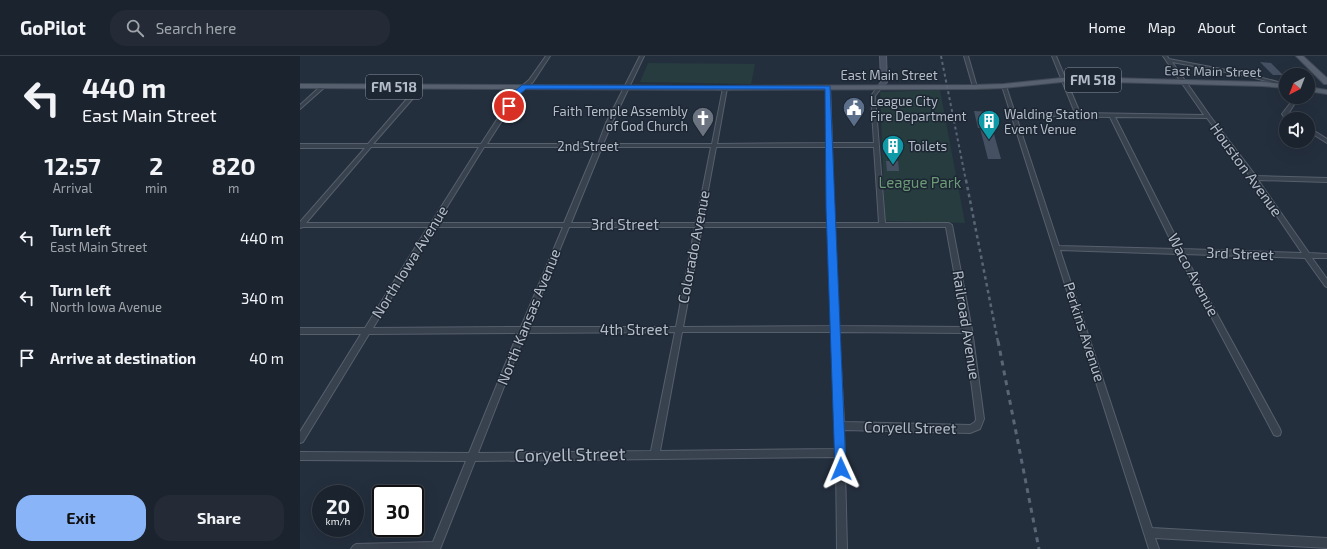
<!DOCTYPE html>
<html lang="en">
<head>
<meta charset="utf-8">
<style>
  :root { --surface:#1b232e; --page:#242b36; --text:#f1f3f6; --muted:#a0a4aa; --line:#39404a; --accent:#8ab4f8 }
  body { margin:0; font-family:"Exo 2",sans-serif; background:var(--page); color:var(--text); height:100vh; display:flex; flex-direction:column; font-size:15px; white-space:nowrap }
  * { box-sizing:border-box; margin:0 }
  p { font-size:13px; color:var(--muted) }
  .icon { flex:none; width:22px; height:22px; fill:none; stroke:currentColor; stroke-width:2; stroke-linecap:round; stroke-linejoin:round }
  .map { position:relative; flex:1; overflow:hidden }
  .panel { display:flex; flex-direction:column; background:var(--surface); width:300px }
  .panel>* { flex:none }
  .top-card { background:#1b232e; color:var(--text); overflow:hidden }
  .needle { width:26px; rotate:222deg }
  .controls { position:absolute; left:979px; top:12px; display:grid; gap:8px }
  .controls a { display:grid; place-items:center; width:36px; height:36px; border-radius:50%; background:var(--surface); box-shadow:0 4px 16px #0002,0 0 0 1px var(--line); font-size:20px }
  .speed { position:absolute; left:12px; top:429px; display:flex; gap:8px; font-size:20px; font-weight:700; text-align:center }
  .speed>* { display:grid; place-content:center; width:52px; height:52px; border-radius:50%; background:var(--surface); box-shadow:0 4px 16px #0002,0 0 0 1px var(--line); line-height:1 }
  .speed small { font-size:10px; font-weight:400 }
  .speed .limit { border:2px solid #111; border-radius:6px; background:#fff; color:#111 }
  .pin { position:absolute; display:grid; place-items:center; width:34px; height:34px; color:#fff; margin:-17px; border:2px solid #fff; border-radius:50%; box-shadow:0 1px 4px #0007 }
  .me { position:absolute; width:44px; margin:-22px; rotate:359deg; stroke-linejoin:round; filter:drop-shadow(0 0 3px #0008) }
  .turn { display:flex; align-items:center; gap:14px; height:84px; padding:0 16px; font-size:18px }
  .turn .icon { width:52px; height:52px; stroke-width:2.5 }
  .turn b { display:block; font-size:28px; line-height:34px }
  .eta { display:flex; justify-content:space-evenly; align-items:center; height:68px; text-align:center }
  .eta b { font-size:24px; font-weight:700; line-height:28px }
  .cta { display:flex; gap:8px; margin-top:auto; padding:8px 16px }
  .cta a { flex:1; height:46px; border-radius:16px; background:var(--accent); color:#111; font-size:16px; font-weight:700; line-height:46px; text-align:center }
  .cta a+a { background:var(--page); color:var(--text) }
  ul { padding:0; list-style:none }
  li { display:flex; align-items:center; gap:12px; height:60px; padding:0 16px }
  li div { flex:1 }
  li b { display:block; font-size:15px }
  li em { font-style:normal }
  header { display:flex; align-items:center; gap:24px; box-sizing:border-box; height:56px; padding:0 20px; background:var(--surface); border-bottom:1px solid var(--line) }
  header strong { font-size:19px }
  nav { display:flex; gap:22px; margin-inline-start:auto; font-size:14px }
  .search { width:280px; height:36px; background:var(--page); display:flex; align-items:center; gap:10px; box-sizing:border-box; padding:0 14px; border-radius:16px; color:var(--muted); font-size:15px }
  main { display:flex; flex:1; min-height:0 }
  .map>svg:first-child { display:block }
  .green { fill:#263c3f }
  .building { fill:#455162 }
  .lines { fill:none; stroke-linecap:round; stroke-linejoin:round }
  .street-casing { stroke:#565f6c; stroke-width:2 }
  .secondary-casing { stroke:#565f6c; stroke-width:2 }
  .primary-casing { stroke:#414a57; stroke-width:2 }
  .street { fill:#38414e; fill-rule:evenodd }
  .secondary { fill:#465061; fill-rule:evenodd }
  .primary { fill:#56606e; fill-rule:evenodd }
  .rail-far2 { stroke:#5a6575; stroke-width:2; stroke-dasharray:3 3; stroke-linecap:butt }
  .rail-far1 { stroke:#5a6575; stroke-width:2.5; stroke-dasharray:3.5 3.5; stroke-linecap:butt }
  .rail { stroke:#5a6575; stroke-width:3; stroke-dasharray:5 5; stroke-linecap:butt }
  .route { fill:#1a73e8; stroke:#114b97 }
  .labels { text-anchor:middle; stroke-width:3; stroke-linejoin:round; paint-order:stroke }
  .far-street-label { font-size:13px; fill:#b4bcc9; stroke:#1d2633 }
  .far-poi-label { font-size:13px; fill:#b4bcc9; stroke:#1d2633; text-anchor:start }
  .shield { fill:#1d2633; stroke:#878f9c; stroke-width:1 }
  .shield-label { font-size:14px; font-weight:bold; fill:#b4bcc9 }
  .street-label { font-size:15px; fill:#b4bcc9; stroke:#1d2633 }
  .park-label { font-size:15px; fill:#6b9a76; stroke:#1d2633 }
  .near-street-label { font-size:18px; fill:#b4bcc9; stroke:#1d2633 }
</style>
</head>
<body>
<header>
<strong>GoPilot</strong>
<div class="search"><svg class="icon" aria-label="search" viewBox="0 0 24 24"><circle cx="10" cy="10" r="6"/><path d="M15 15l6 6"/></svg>Search here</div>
<nav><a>Home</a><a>Map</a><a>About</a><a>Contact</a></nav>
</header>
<main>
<section class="panel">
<div class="top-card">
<div class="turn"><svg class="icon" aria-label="left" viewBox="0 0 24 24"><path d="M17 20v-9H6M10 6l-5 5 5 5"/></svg><div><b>440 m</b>East Main Street</div></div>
</div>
<div class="eta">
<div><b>12:57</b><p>Arrival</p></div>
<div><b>2</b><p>min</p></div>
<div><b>820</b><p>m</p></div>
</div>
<ul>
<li><svg class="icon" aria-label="left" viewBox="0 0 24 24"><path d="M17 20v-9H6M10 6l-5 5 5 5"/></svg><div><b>Turn left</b><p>East Main Street</p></div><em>440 m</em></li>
<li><svg class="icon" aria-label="left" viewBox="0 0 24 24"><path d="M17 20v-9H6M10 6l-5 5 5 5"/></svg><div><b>Turn left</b><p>North Iowa Avenue</p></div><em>340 m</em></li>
<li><svg class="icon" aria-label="arrive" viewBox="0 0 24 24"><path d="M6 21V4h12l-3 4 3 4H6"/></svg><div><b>Arrive at destination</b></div><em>40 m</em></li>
</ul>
<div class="cta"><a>Exit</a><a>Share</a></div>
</section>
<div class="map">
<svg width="1027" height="493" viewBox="0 0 1027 493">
  <rect width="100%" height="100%" fill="#242f3e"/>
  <path class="green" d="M348,7L455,8L451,28L340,26Z
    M640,34L665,167L585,165L580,36Z"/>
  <path class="building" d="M960,6L971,7L983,19H973Z
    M674,55L691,56L693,64H690L701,103H688L680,72H678Z
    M586,105H598L599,115H587Z"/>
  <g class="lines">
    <g class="street-casing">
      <path id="street" d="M246,0H250L233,26L219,38L187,88H298L306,67L340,0H344L312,67L303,88H412L423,32L425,31L427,32L417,88L527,87L526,32L528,31L530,32L532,87H574L571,40L578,30L582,31L575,40L585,167H649L652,169L672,274L684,363L680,373L670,377L544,374L547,493H537L536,401L175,405L140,493H51L53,490L56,488L133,486L166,405L0,404V396L169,397L218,277L69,278L3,386L0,387V376L61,278H0V272H65L128,171H3L0,172V166L65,92H0V88H68L118,30H120L122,31V32L73,88H181L215,36L229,24ZM71,91H179L131,167H6ZM184,91H296L264,167H137ZM302,91H411L396,167H271ZM416,91H527L528,167H402ZM532,91H574L579,167H534ZM134,171H263L221,271L73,272ZM269,171H395L376,271H228ZM402,171H528L532,270L383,271ZM534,171H646L664,271L539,270ZM375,276L351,395L178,397L225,277ZM382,276H532L536,393L360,395ZM539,276L665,277L676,363L675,366L670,369L544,366Z
        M664,0H668L677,31V32L673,31Z
        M752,0H756L780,57L904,59L863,0H867L869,3L947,18L986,28V30L947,20L872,6L910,60L956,120L1027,122V126L958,124L1009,197L1027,198V202H1012L1027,223V231L1025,230L1005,202L884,198L980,373L981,376L980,379L977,380L974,379L878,198L760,194L852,472L1027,482V492L855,482L859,493H849L702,30V29L706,30L759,190L875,193L810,61L735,60L732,58L735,56L775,57ZM815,61L907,62L952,123L1002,197L882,193Z
        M22,29L26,30L0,53V49Z
        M995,41H999L988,58L991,63L986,64L982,58Z
        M1008,71L1027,83V87L1008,75Z"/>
    </g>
    <g class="secondary-casing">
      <path id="secondary" d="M580,0H586L587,26L582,32L580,33L577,31L581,26Z"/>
    </g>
    <g class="primary-casing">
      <path id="primary" d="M996,0H1003L1027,22V28H1024Z
        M771,21L962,26L986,28V32L962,30L771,25L704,32L675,33L425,34L0,32V28L425,30L675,29L704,28Z
        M1008,31L1027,34V38L1008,35Z"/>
    </g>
    <use href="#street" class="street"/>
    <use href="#secondary" class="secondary"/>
    <use href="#primary" class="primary"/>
    <path class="rail-far2" d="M641,0L666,125"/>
    <path class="rail-far1" d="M666,124L698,286"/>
    <path class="rail" d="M698,285L739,493"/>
  </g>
  <path class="route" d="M222,29L530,30L546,413L545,417L541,418L537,417L535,413L526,152L525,33H226L220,38L211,51H207L206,50L215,35Z"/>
  <defs>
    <g id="civic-pin" transform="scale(1.15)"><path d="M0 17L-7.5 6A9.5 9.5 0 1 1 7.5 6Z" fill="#5c6f8a" stroke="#1d2633"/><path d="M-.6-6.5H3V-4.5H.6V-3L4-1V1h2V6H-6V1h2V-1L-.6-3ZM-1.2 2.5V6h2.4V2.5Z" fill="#fff"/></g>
    <g id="church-pin" transform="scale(1.15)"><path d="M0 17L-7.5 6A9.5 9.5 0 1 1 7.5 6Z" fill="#6b7280" stroke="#1d2633"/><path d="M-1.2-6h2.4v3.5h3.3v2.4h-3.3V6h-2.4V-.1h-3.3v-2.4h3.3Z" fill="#fff"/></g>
    <g id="building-pin" transform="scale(1.15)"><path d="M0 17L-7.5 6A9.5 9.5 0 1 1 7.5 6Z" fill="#0f9aa8" stroke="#1d2633"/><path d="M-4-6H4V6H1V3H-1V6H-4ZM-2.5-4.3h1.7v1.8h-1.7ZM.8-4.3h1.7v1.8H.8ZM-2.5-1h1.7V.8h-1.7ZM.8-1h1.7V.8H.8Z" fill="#fff"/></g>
  </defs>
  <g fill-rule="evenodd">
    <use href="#civic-pin" x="554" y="52"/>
    <use href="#church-pin" x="403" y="62"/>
    <use href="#building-pin" x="689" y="65"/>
    <use href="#building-pin" x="593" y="90"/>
  </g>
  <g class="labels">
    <g class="far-street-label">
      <text transform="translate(913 15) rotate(1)" y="5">East Main Street</text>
      <text x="589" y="24">East Main Street</text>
      <text x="288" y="95">2nd Street</text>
    </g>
    <g class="far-poi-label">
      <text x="570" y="50">League City<tspan x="570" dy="15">Fire Department</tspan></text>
      <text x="388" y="60" text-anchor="end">Faith Temple Assembly<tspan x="388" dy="15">of God Church</tspan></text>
      <text x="704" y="63">Walding Station<tspan x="704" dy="15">Event Venue</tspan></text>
      <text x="608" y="95">Toilets</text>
    </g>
    <g class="shield">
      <rect x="765" y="12" width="56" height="24" rx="3"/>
      <rect x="66" y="19" width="56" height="24" rx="3"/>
    </g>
    <g class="shield-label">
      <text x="793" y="29">FM 518</text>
      <text x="94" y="36">FM 518</text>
    </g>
    <g class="street-label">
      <text transform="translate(946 114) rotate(54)" y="5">Houston Avenue</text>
      <text x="325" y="174">3rd Street</text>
      <text transform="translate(394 191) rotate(-79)" y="5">Colorado Avenue</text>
      <text transform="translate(940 198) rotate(2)" y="5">3rd Street</text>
      <text transform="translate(110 206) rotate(-58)" y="5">North Iowa Avenue</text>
      <text transform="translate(893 219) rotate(62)" y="5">Waco Avenue</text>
      <text transform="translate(229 261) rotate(-68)" y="5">North Kansas Avenue</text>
      <text transform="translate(666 269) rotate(81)" y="5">Railroad Avenue</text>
      <text x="334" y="279">4th Street</text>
      <text transform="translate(784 276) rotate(72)" y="5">Perkins Avenue</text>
      <text transform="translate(610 372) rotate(1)" y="5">Coryell Street</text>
    </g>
    <g class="park-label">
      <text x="620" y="132">League Park</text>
    </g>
    <g class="near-street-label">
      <text transform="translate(270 399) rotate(-1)" y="6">Coryell Street</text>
    </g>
  </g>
</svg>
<div class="controls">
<a><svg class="needle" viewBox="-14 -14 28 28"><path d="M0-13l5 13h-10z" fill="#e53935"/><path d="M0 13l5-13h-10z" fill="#a0a4aa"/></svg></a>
<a><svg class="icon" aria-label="sound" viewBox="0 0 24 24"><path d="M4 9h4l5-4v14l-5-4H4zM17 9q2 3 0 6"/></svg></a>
</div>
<div class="speed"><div>20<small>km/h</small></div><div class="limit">30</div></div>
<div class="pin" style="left:209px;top:50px;background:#d93025"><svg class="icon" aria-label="arrive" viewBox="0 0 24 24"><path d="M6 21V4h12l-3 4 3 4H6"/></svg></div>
<svg class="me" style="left:541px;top:413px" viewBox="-20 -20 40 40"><path d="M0-17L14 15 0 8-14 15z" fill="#1a73e8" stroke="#fff" stroke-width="4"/></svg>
</div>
</main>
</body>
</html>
